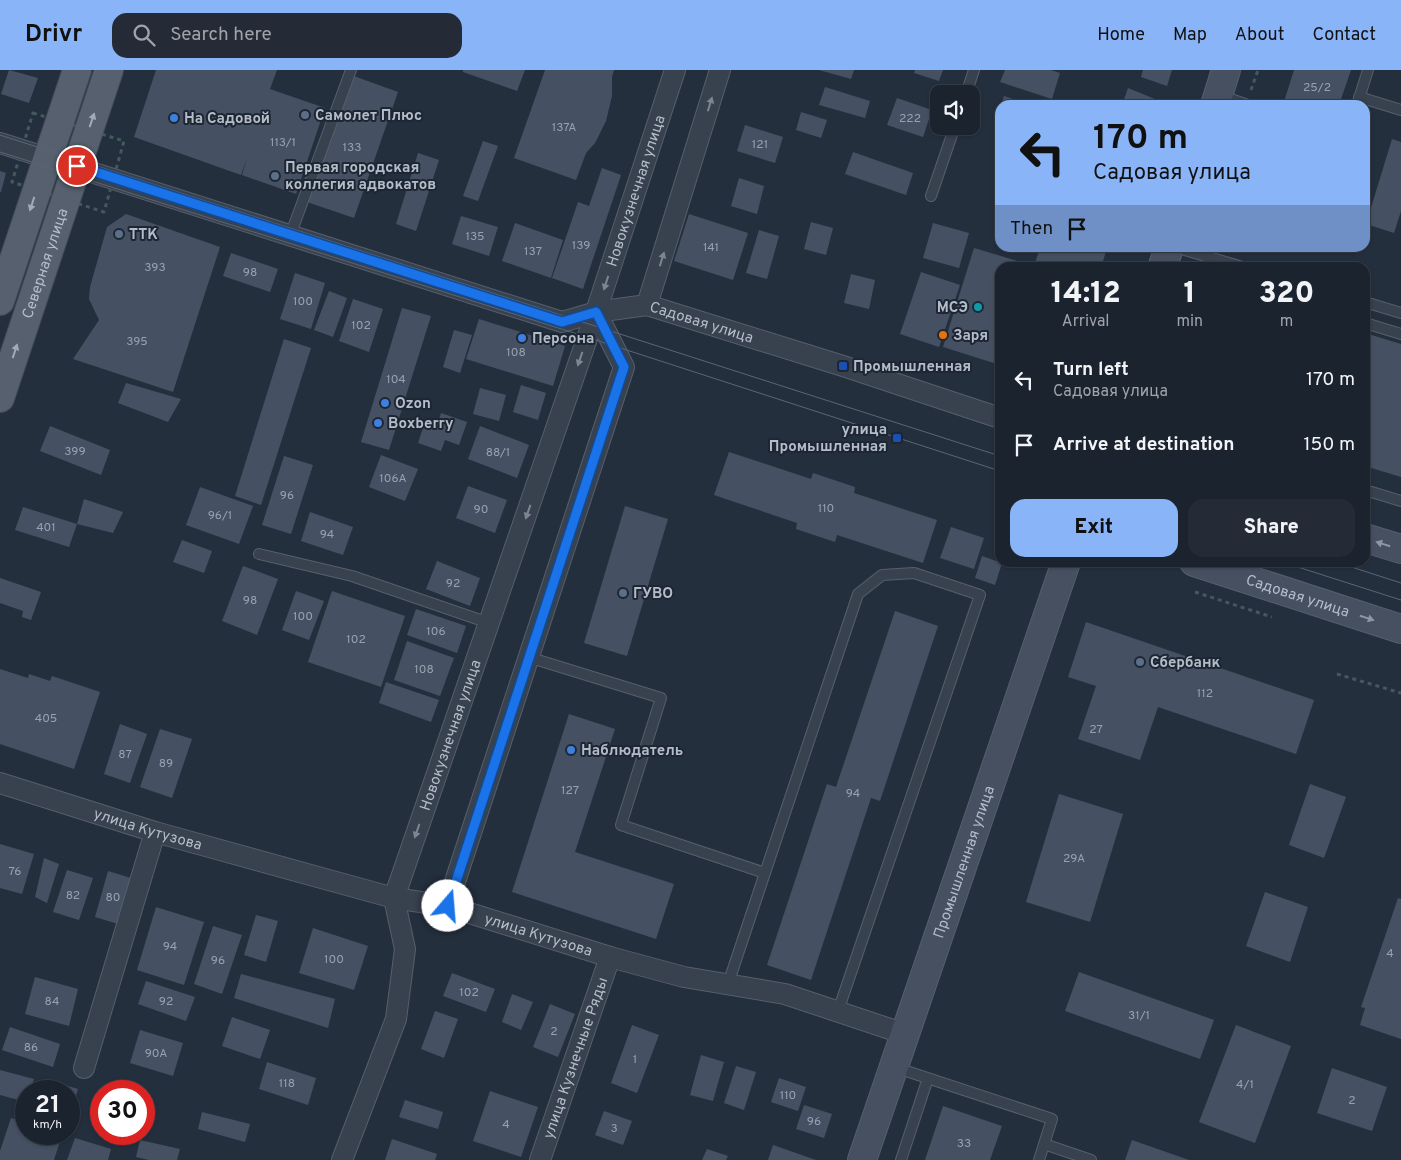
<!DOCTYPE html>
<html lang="en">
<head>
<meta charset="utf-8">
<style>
  :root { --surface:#1b232e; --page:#242b36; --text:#f1f3f6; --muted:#a0a4aa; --line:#39404a; --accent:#8ab4f8 }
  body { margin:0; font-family:Overpass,sans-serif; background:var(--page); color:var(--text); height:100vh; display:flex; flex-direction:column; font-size:19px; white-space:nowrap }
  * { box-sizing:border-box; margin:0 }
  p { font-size:16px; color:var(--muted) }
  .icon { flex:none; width:28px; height:28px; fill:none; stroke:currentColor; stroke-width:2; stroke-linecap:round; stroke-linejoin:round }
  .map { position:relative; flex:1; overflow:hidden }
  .side { position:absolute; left:995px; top:192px; width:375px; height:305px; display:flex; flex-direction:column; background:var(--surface); border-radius:15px; box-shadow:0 1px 4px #0004,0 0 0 1px var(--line) }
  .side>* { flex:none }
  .top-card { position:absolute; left:995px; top:30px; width:375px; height:152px; border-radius:15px; box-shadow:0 1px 4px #0004,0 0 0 1px var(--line); background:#8ab4f8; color:#111; overflow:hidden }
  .fabs { position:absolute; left:930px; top:15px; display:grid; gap:10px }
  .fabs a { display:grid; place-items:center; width:50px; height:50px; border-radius:10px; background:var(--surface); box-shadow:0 1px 4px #0004,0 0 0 1px var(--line); font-size:25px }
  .speed { position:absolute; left:15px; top:1010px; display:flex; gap:10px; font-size:25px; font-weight:700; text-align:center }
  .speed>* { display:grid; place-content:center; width:65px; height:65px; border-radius:50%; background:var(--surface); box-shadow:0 1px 4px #0004,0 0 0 1px var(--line); line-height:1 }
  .speed small { font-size:12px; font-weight:400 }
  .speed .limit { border:8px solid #d22; background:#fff; color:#111 }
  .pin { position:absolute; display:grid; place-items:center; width:42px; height:42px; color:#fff; margin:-21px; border:2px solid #fff; border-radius:50%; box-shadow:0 1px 5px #0007 }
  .me { position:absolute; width:55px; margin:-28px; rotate:18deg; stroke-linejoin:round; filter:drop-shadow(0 0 4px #0008) }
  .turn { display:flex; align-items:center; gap:18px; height:105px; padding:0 15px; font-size:22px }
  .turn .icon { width:65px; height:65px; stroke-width:2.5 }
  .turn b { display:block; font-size:35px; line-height:42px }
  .then { display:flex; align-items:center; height:48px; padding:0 15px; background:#0003; gap:10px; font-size:19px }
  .eta { display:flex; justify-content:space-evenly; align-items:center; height:85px; text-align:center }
  .eta b { font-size:30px; font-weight:800; line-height:35px }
  .cta { display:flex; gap:10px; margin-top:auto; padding:10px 15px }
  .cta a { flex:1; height:58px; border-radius:15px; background:var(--accent); color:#111; font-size:20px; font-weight:800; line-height:58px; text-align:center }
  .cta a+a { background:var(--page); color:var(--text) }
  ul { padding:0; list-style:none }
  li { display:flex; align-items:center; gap:15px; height:65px; padding:0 15px }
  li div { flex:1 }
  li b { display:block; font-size:19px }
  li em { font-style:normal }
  header { display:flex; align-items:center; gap:30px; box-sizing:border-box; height:70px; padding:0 25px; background:var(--accent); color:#111 }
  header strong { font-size:24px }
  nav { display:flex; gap:28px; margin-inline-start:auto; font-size:18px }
  .search { width:350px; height:45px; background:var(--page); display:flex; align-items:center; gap:12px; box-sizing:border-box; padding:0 18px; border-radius:15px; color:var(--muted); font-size:19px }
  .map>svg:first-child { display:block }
  .building { fill:#455162 }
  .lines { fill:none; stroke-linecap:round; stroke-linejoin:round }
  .lane-casing { stroke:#565f6c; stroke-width:12 }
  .street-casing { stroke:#565f6c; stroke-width:22 }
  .secondary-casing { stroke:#565f6c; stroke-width:30 }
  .primary-casing { stroke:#414a57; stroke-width:30 }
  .path { stroke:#44595c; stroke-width:3; stroke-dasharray:4 4; stroke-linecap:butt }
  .lane { stroke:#38414e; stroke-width:10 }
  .street { stroke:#38414e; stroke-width:20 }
  .secondary { stroke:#465061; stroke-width:28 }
  .primary { stroke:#56606e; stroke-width:28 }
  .tram { stroke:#5a6575; stroke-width:1 }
  .oneway { fill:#7c8592 }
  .oneway2 { fill:#a1aab7 }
  .oneway3 { fill:#8e96a5 }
  .route-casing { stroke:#114b97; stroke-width:12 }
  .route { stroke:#1a73e8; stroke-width:9 }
  .service-dot { fill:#5c6f8a; stroke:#1d2633; stroke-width:2 }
  .shop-dot { fill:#3f7fe0; stroke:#1d2633; stroke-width:2 }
  .culture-dot { fill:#0f9aa8; stroke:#1d2633; stroke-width:2 }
  .food-dot { fill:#e8710a; stroke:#1d2633; stroke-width:2 }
  .transit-dot { fill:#1a4fb4; stroke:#1d2633; stroke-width:2 }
  .labels { text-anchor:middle; stroke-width:4; stroke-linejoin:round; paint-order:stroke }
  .number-label { font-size:12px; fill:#98a1af }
  .poi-label { font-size:15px; font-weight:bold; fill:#b4bcc9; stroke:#1d2633; text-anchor:start }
  .street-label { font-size:15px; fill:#b4bcc9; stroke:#1d2633 }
</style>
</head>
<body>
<header>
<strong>Drivr</strong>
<div class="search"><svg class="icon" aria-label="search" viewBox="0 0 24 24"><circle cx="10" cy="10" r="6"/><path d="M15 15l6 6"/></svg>Search here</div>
<nav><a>Home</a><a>Map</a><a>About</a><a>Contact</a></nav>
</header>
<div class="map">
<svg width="1401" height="1090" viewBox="0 0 1401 1090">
  <rect width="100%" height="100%" fill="#242f3e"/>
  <path class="building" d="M9,0L38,8L29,33L1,24Z
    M156,0H277L270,19L325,38L296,124L242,105L247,88L241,105L134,67Z
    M463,0H525L517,21L463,2Z
    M545,0H614L612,7V26L606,51L595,73L586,83L576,110L514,88Z
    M819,0H854L851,9Z
    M915,0H943L939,11L914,3Z
    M1005,0H1051L1060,3L1052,29L1000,12Z
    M1143,0H1172L1167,16L1141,7Z
    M1294,0H1351L1339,35H1283Z
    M351,5L398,22L354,148L307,132Z
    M825,17L870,31L865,48L819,35Z
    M1128,18L1155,29L1153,35H1122Z
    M1004,26L1032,35H1001Z
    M897,28L932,40L923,67L887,55Z
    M801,42L827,50L821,68L796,60Z
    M745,55L783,67L775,93L737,81Z
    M1392,69L1401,72V141L1394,163L1366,154Z
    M483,71L498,76L478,131L463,126Z
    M853,82L913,103L906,125L845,104Z
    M418,83L439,90L416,161L396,154Z
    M602,98L621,105L583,219L552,208L578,132L589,136Z
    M0,101L6,103L1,122H0Z
    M739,108L764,116L757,144L731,136Z
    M126,144L220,177L173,322L73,289L99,250L89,229L90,217L107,157Z
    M689,144L748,163L733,210L674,191Z
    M461,146L498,157L489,186L452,174Z
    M811,152L833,158L826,185L804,179Z
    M515,153L563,170L551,208L502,191Z
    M933,153L969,163L959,198L923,188Z
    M759,160L779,166L767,209L746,203Z
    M974,178L1034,196L1040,178H1107L1101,198H1000V295L943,277Z
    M231,183L278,199L270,222L223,206Z
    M921,202L960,215L939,277L900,264Z
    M295,203L325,213L311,259L280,249Z
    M851,204L875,210L869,239L844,233Z
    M329,221L347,228L333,267L314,260Z
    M353,229L383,239L369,282L339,271Z
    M402,238L431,246L389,380L361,372Z
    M479,249L565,276L553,316L466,289Z
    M454,260L472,265L460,303L443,297Z
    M1365,263L1401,274V407L1365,396Z
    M284,269L311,278L261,435L235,426Z
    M126,313L181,329L168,352L118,333Z
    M521,315L546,323L538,350L513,342Z
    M480,318L506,325L499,351L473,344Z
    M441,343L467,352L459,375L445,370L441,381L418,373L426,349L438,353Z
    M50,356L110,380L101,405L40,381Z
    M480,356L529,375L517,408L468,389Z
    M729,382L811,409L813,403L855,417L854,423L937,450L923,493L837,465L835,472L796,459L797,453L714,425Z
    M381,385L418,399L405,431L369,417Z
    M284,386L313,395L291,464L262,455Z
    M468,416L507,430L495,463L456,448Z
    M200,417L253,436L239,474L186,455Z
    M84,429L123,442L113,463L77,454Z
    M625,436L668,449L627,586L584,573Z
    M23,437L77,454L69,477L15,460Z
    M310,442L353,457L343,485L301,471Z
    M951,457L984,468L974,499L940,488Z
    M182,470L212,481L204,503L173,492Z
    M982,486L1002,493L995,515L975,508Z
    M437,491L480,508L470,536L426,519Z
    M243,496L278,509L257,565L222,551Z
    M0,508L41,522L31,550L22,547L23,541L0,533Z
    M296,521L324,531L309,570L282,560Z
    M332,521L405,546L381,617L308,592Z
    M416,539L466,556L457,583L407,565Z
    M895,541L938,556L880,731L871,728L811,910L767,895L827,714L836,717Z
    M1086,552L1314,630L1296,684L1158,637L1140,690L1078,669L1096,616L1068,607Z
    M407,571L454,588L440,626L394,610Z
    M0,599L28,608L29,604L50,611L52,606L100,622L74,699L0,674Z
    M386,612L439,630L431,652L379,633Z
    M569,644L615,659L575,782L674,814L656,869L512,822Z
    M120,654L147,664L130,713L104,704Z
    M160,659L192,669L172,728L140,717Z
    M1310,714L1346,727L1324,788L1289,775Z
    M1059,724L1123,744L1090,852L1026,832Z
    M0,774L34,784L22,824L0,818Z
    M44,788L59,794L47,833L35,827Z
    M67,800L93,808L79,850L53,842Z
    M108,801L131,808L118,854L95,847Z
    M1265,822L1308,837L1290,892L1246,876Z
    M1398,828L1401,829V969L1360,955L1365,938L1361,937Z
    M156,837L204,852L184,915L137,900Z
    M256,845L278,851L266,892L244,885Z
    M213,856L242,865L222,924L194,914Z
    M313,858L368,876L354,920L299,903Z
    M1079,902L1214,950L1200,989L1065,941Z
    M452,903L495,919L486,942L443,926Z
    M241,904L335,929L328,958L234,928Z
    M35,907L78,919L69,956L25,944Z
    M146,911L195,927L186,951L138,934Z
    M512,924L533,932L521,960L502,952Z
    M550,934L575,944L558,987L533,977Z
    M435,941L458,949L444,988L421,979Z
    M232,947L270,960L260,989L222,976Z
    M632,955L659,965L637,1023L611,1013Z
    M1236,955L1291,976L1255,1073L1199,1052Z
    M10,957L60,974L53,997L2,980Z
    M140,960L183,973L173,1006L130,993Z
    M701,985L724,992L713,1031L690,1025Z
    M267,992L316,1008L308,1035L259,1019Z
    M736,996L756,1002L744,1040L724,1033Z
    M1332,998L1387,1017L1372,1061L1317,1043Z
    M0,1000L34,1009L30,1021H26V1032L0,1025Z
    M779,1008L806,1017L798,1041L771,1032Z
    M51,1011L78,1019L73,1036L69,1035V1021H48Z
    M490,1021L538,1037L521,1087L473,1071Z
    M405,1030L443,1042L438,1059L399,1047Z
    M804,1035L832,1044L824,1068L796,1059Z
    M943,1036L1002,1056L990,1090H925Z
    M604,1041L632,1051L623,1075L595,1065Z
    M202,1042L250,1054L245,1072L198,1059Z
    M11,1048L26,1053V1064H58L62,1065L54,1090H0V1081Z
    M75,1068L111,1079L108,1090H67Z
    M392,1069L437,1084L435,1090H385Z
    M140,1070L180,1079L177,1090H149L136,1087Z
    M1132,1070L1189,1090H1125Z
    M773,1075L816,1090H768Z
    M707,1079L728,1086L726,1090H702Z"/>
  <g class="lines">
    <g class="lane-casing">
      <path id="lane" d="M966,24L974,0
        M1219,25L1248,35
        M1359,27L1401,40
        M1357,35L1368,0
        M931,126L955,56
        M290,166L351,0
        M1178,178L1246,198
        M1365,232L1401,243
        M1365,253L1401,264
        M1365,420L1401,431
        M259,484L352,506L489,553
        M528,587L661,628L621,755L765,803L728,914
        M765,803L858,524L882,505L914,503L980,525L838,941
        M894,997L1052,1049L1039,1090
        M1044,1074L1091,1090
        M901,1090L928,1008"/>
    </g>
    <g class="street-casing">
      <g id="street">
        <path id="s1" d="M0,73L562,252L596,242L647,235L843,296L1000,348"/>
        <path d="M647,235L720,0"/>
        <path id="s2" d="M0,713L155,762L394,828L447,836L610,887L684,907L785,924L905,964"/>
        <path d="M447,836L624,297L596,242"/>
        <path d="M84,998L155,762"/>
        <path id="s3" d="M342,1090L396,949L405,879L394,828L592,254L675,0"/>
        <path id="s4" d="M540,1090L610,887"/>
      </g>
    </g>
    <g class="secondary-casing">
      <g id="secondary">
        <path d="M1215,35L1226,0"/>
        <path d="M1162,198L1169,178"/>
        <path d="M1365,468L1401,479"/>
        <path id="s5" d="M1194,492L1401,559"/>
        <path id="s6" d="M862,1090L1066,492"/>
      </g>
    </g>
    <g class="primary-casing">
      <g id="primary">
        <path d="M0,231L77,0"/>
        <path id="s7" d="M0,328L109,0"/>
      </g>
    </g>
    <path class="path" d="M1251,20L1258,0
      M33,43L124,71L104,142L12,112Z
      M1195,522L1272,547
      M1337,604L1401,623"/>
    <use href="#lane" class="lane"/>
    <use href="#street" class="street"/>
    <use href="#secondary" class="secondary"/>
    <use href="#primary" class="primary"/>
    <path class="tram" d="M0,65L1000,386
      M0,82L571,262L1000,401
      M1282,492L1401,530
      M1336,492L1401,513"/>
  </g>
  <defs><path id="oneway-solid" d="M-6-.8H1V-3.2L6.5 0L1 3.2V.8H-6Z" transform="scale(1.25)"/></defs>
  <g class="oneway">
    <use href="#oneway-solid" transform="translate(710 34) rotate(-73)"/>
    <use href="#oneway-solid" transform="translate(662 189) rotate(-73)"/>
    <use href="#oneway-solid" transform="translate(606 213) rotate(108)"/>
    <use href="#oneway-solid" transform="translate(580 289) rotate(109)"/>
    <use href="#oneway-solid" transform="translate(528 442) rotate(109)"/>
    <use href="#oneway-solid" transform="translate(417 761) rotate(109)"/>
  </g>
  <g class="oneway2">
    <use href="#oneway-solid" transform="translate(92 50) rotate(-71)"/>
    <use href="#oneway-solid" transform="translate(32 134) rotate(108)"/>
    <use href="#oneway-solid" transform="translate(15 281) rotate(-72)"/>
  </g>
  <g class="oneway3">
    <use href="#oneway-solid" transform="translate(1383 474) rotate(-162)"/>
    <use href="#oneway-solid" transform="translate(1367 548) rotate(18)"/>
  </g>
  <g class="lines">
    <g class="route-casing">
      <path id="route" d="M77,96L562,252L596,242L624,297L448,836"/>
    </g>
    <use href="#route" class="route"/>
  </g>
  <g class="service-dot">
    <circle cx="305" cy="45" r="5"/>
    <circle cx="275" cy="106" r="5"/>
    <circle cx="119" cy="164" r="5"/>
    <circle cx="623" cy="523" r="5"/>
    <circle cx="1140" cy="592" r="5"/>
  </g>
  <g class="shop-dot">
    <circle cx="174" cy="48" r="5"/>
    <circle cx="522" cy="268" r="5"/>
    <circle cx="385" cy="333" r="5"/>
    <circle cx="378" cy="353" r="5"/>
    <circle cx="571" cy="680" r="5"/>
  </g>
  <circle class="culture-dot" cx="978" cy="237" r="5"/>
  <circle class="food-dot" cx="943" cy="265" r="5"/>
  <g class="transit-dot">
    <rect x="838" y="291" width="10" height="10" rx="2.5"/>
    <rect x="892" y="363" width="10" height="10" rx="2.5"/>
  </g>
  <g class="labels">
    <g class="number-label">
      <text x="1317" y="21">25/2</text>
      <text x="910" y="52">222</text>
      <text x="564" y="61">137А</text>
      <text x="283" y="76">113/1</text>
      <text x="760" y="78">121</text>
      <text x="352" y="81">133</text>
      <text x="475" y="170">135</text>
      <text x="581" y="179">139</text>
      <text x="711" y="181">141</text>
      <text x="533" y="185">137</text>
      <text x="155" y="201">393</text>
      <text x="250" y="206">98</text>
      <text x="303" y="235">100</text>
      <text x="361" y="259">102</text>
      <text x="137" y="275">395</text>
      <text x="516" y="286">108</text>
      <text x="396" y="313">104</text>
      <text x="75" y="385">399</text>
      <text x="498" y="386">88/1</text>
      <text x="393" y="412">106А</text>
      <text x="287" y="429">96</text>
      <text x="826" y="442">110</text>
      <text x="481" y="443">90</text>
      <text x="220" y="449">96/1</text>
      <text x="46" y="461">401</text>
      <text x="327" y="468">94</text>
      <text x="453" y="517">92</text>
      <text x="250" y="534">98</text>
      <text x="303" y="550">100</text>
      <text x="436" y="565">106</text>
      <text x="356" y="573">102</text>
      <text x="424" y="603">108</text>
      <text x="1205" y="627">112</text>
      <text x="46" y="652">405</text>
      <text x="1096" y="663">27</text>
      <text x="125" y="688">87</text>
      <text x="166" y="697">89</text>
      <text x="570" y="724">127</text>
      <text x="853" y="727">94</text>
      <text x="1074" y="792">29А</text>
      <text x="15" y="805">76</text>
      <text x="73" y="829">82</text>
      <text x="113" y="831">80</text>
      <text x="170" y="880">94</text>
      <text x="1390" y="887">4</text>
      <text x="334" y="893">100</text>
      <text x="218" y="894">96</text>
      <text x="469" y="926">102</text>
      <text x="52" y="935">84</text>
      <text x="166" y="935">92</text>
      <text x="1139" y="949">31/1</text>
      <text x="554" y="965">2</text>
      <text x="31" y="981">86</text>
      <text x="156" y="987">90А</text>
      <text x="635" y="993">1</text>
      <text x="287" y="1017">118</text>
      <text x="1245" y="1018">4/1</text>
      <text x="788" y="1029">110</text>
      <text x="1352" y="1034">2</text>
      <text x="814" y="1055">96</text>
      <text x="506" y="1058">4</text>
      <text x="614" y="1062">3</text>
      <text x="964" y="1077">33</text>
    </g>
    <g class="poi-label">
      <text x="315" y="50">Самолет Плюс</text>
      <text x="184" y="53">На Садовой</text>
      <text x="285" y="102">Первая городская<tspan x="285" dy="17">коллегия адвокатов</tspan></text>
      <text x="129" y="169">ТТК</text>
      <text x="968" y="242" text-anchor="end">МСЭ</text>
      <text x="953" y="270">Заря</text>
      <text x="532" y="273">Персона</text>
      <text x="853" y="301">Промышленная</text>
      <text x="395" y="338">Ozon</text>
      <text x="388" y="358">Boxberry</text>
      <text x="887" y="364" text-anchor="end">улица<tspan x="887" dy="17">Промышленная</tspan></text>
      <text x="633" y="528">ГУВО</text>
      <text x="1150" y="597">Сбербанк</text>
      <text x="581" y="685">Наблюдатель</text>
    </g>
    <g class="street-label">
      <text dy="5" stroke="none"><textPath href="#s3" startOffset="1021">Новокузнечная улица</textPath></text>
      <text dy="5" stroke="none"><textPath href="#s7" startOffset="142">Северная улица</textPath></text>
      <text dy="5" stroke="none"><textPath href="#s1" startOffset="734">Садовая улица</textPath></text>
      <text dy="5" stroke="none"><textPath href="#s5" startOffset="109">Садовая улица</textPath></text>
      <text dy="5" stroke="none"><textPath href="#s3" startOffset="446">Новокузнечная улица</textPath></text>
      <text dy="5" stroke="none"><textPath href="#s2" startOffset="155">улица Кутузова</textPath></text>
      <text dy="5" stroke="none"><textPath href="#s6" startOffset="315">Промышленная улица</textPath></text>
      <text dy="5" stroke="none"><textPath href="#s2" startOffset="560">улица Кутузова</textPath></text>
      <text dy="5" stroke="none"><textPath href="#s4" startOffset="108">улица Кузнечные Ряды</textPath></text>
    </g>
  </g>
</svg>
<div class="fabs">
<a><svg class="icon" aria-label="sound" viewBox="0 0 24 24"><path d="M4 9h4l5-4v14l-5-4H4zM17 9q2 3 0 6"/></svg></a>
</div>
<div class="speed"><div>21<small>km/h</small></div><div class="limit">30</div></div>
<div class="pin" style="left:77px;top:96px;background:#d93025"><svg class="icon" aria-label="arrive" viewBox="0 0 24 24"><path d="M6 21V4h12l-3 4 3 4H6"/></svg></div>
<svg class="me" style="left:448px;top:836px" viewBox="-20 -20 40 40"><circle r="19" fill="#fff"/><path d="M0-13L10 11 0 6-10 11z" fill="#1a73e8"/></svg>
<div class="top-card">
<div class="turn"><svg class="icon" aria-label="left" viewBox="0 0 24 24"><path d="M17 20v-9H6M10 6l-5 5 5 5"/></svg><div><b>170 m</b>Садовая улица</div></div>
<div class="then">Then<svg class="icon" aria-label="arrive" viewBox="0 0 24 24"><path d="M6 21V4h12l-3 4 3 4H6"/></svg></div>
</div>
<section class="side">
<div class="eta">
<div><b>14:12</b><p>Arrival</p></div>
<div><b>1</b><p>min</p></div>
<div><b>320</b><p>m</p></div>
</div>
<ul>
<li><svg class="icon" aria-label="left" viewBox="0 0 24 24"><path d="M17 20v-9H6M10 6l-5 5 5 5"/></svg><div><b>Turn left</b><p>Садовая улица</p></div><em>170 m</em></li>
<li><svg class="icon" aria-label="arrive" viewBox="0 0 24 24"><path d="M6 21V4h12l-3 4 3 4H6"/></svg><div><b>Arrive at destination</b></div><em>150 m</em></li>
</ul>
<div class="cta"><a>Exit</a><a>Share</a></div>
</section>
</div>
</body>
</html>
